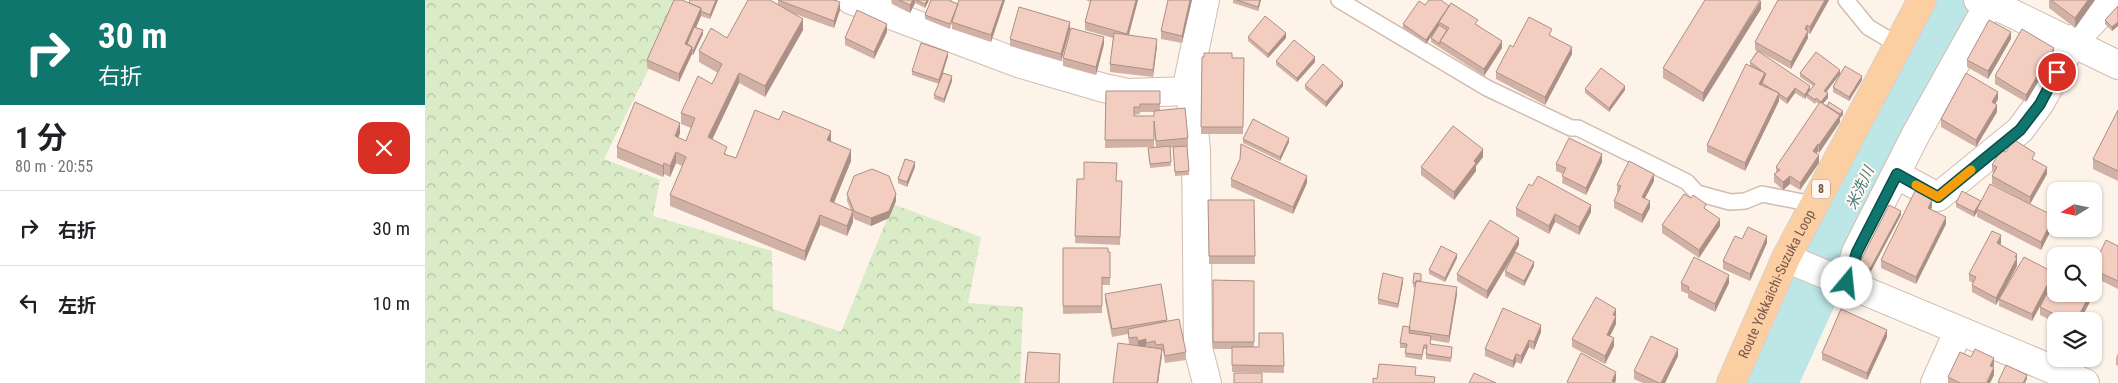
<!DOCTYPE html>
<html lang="ja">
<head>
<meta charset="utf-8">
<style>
  :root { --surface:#fff; --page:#f2f2f2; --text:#202124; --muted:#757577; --line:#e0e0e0 }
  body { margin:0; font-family:"Roboto Condensed","Noto Sans JP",sans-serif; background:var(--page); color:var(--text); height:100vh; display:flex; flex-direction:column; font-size:19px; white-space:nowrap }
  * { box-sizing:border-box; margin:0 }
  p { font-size:16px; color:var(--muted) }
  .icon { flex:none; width:28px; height:28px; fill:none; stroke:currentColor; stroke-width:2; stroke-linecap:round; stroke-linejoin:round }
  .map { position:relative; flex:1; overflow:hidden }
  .panel { display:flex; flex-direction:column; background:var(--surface); width:425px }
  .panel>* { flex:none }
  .hud { background:#0f766e; color:#fff; overflow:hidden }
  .needle { width:32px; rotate:260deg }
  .buttons { position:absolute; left:1622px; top:182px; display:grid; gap:10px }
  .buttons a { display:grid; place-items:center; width:55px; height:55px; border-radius:10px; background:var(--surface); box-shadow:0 1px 4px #0004; font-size:25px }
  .pin { position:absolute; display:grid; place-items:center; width:42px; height:42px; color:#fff; margin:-21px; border:2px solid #fff; border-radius:50%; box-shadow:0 1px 5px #0007 }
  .me { position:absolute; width:55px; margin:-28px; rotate:17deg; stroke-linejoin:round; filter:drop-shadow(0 0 4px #0008) }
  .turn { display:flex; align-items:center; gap:18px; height:105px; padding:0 15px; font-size:22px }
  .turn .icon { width:65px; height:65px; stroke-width:2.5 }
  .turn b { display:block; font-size:35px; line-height:42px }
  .round { display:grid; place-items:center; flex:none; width:52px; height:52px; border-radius:15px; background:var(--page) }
  .overview { display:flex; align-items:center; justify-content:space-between; height:85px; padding:0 15px }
  h1 { font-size:30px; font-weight:700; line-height:38px }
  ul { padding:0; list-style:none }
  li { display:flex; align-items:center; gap:15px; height:75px; padding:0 15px; border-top:1px solid var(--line) }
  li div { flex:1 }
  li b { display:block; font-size:19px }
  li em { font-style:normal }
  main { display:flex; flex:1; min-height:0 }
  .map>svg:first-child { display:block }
  .forest { fill:url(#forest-crowns) }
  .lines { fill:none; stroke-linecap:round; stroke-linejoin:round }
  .river { stroke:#bde6e7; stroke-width:52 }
  .lane-casing { stroke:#d2bcb1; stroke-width:18 }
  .street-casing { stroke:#d2bcb1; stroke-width:30 }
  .primary-casing { stroke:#d9d0cd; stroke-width:30 }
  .lane { stroke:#fff; stroke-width:15 }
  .street { stroke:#fff; stroke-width:28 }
  .primary { stroke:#fbcfa2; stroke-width:28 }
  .wall { fill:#d1b1a5; fill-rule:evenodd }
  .shaded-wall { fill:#aa9086 }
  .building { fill:#f3cec0; stroke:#aa9086 }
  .route-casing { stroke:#0a4d48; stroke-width:12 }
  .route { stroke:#0f766e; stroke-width:9 }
  .slow { stroke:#f59e0b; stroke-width:9 }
  .labels { text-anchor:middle; stroke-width:4; stroke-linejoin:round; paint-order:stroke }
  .shield { fill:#fff7f0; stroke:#a0867d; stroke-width:1 }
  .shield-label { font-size:12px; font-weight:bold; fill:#78564c }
  .street-label { font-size:14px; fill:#78564c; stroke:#fff7f0 }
  .water-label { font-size:15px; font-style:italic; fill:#3f7b7d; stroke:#fff7f0 }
</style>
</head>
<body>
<main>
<section class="panel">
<div class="hud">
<div class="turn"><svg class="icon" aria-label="right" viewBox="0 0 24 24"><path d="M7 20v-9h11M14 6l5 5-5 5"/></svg><div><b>30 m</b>右折</div></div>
</div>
<div class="overview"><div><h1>1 分</h1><p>80 m · 20:55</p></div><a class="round" style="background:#d93025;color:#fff"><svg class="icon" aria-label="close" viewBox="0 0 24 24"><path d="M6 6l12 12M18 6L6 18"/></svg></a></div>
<ul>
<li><svg class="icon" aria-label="right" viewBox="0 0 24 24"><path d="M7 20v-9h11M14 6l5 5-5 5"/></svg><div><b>右折</b></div><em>30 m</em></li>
<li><svg class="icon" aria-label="left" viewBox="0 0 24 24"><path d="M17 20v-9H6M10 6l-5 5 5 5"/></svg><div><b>左折</b></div><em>10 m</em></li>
</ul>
</section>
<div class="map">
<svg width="1693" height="383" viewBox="0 0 1693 383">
  <defs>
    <pattern id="forest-crowns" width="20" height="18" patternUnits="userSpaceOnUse" patternTransform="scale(1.25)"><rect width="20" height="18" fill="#daebc7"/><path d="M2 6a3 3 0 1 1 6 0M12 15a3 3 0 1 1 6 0" fill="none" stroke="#b6c1a4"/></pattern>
  </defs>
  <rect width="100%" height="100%" fill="#fdf3e9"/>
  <path class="forest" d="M0,0H258L179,159L235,180L228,216L347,251L348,309L416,332L468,204L556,237L543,303L598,307L595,383H0Z"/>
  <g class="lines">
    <path class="river" d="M1346,383L1457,139L1538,0"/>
    <g class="lane-casing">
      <path id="lane" d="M914,0L1062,88L1146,128H1153L1262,182L1272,193L1305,202L1320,201L1337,194L1388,204
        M1421,0L1443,27L1473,45"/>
    </g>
    <g class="street-casing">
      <path id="street" d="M426,0L593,63L679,88L702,93L765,91
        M780,0L764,77L771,150L773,348L782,383
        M1553,0L1578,9L1693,65
        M1472,175L1513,197L1595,130L1615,103L1648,42L1688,0
        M1361,258L1660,383
        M1422,283L1431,252L1491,134L1566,0
        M1510,383L1533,332"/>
    </g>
    <g class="primary-casing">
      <g id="primary">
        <path id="s1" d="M1306,383L1361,258L1497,0"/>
      </g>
    </g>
    <use href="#lane" class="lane"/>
    <use href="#street" class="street"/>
    <use href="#primary" class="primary"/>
  </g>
  <path class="wall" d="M293,0L285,19L276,16L271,27L278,34L268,55L267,54L254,82L222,68V60L264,3Z
    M353,0L415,10L409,28L370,14L378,30L340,97L314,83L287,140L302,155L311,158L406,142L426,161L409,203L426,210L422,201V194L471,201L464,218L446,226L429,219L428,215V222L422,236L395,225L380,261L245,206V195L257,166L251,163L245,177L239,174L238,177L192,158V147L255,133L253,138L261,141L266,128L256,124V113L287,84L293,73L274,62V51L302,38L350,3L353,4Z
    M466,0H504L500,8L490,3L485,13L467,4Z
    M506,0H527L526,1L533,4L580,0L566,42L527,29V23L525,29L500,19V15Z
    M661,0H713L704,35L732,46L728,77L685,72V64L688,38L660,30V22L665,2Z
    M767,0L757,43L736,39V31Z
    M808,0H836L833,11L808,3Z
    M1404,0L1385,34L1383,33V38L1366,69L1335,52L1385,90L1388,86L1375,77V73L1415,74L1401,92L1403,98L1398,103L1418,115L1415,118V122L1394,153L1393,151L1391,154L1394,163L1375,190L1365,184L1358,190L1349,182V174L1351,173V167L1394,104L1391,102L1390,104L1382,98V95L1380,99L1370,93L1362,104L1354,98V101L1320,171L1282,152V145L1325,65V62L1332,51L1330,50V42Z
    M1624,0H1670L1650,28L1624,8Z
    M1000,5L1053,25L1077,48L1059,76L1006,42V38L1014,25L1001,44L978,28V24Z
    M1693,6V26L1687,31L1680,24V20Z
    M1336,9L1278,102L1238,78V68Z
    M645,29L636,61L585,46V39Z
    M462,32L449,59L420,45V38Z
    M823,37L861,38L843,58L823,41Z
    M1127,37L1147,54L1120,105L1071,79V72L1088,47Z
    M1586,39L1563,79L1542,67V60Z
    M679,44L671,75L638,66V58Z
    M1629,55L1601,102L1570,84V76Z
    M523,56L518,73L527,81L519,103L509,99V95L514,84L487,75V71Z
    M777,57L819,58L818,134H776Z
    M851,61L890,62L872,82L851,65Z
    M1437,80L1424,101L1408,92V87Z
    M880,85L918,86L901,107L880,89Z
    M1160,89L1200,90L1184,112L1160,93Z
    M681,91H735V110L763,138V146H762L764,175L750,176L748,147L745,148L746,166L725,168L723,148H731L729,129V147L680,148ZM715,112H729V116H709V115L715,114Z
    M1573,99L1570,104L1572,112L1551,147L1516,127V119Z
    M1693,110V181L1668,169V159Z
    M818,139L864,142L855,161L818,143Z
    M1581,152L1610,161L1622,174L1605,204L1567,184V176L1569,173L1567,172V165Z
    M1058,157L1051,166V171L1029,200L996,175V167Z
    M1177,162L1161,195L1137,183L1138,174L1131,171V164Z
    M490,167L482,187L473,183V179Z
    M652,179L697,181L695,245L650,243Z
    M806,179L882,183L868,214L806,187Z
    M1229,181L1220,198L1225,208L1217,223L1189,208V201L1193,192H1192V185Z
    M783,200H829L830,264H784Z
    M1556,201L1629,224L1616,250L1552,217V212L1549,217L1531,207V203Z
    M1507,207L1506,209L1521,224L1491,284L1456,268V260Z
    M1091,208L1166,212L1154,235L1130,222L1124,234L1091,216Z
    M1281,209L1295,226L1274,258L1237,233V225Z
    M1476,215L1445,273L1434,268V264Z
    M1317,239L1342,243L1325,281L1298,269V261Z
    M1576,243V245L1592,254V266L1580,288L1626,275L1627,284L1607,321L1574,306V300L1571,305L1547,292V285L1548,283L1544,281V274Z
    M1094,245L1090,252L1109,266L1099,286L1080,276V271L1090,252L1062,299L1032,281V274Z
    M1693,246V289L1673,279V286L1655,321H1631V323L1615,315V307L1669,294V266Z
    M638,248L685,252V285H677V313L638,314Z
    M1032,258L1020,282L1004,274V270Z
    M788,280L829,281V347H834L858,333L859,373L807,372V349H788Z
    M978,282L973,308L953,304V299Z
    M996,282L1032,294L1024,343L1006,340L1005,344L1027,351L1026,362L1001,359V349H999L997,360L980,357L981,348H975V343L985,327L990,287H988V283Z
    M1256,283H1304L1290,312L1263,298V294L1256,291Z
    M680,294L742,320V322L761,352V360L740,363L738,351H737L733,383H688L704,345L703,334L687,337L680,301Z
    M1191,309V324L1185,336L1189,346L1180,364L1147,347V339Z
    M1116,332L1109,350L1104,347L1096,364L1091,362L1088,368L1060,356V349Z
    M1462,337L1442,380L1397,360V353Z
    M1693,353V366L1691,365V358Z
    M1253,356L1240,383H1218L1209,379V371Z
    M1546,357L1569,365L1568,367L1569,375L1565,383H1523V377Z"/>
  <path class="shaded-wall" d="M291,0H293L285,19V15Z
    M488,0H490V3L485,13V5Z
    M502,0H504L500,8V4Z
    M578,0H580L566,42V35Z
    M711,0H713L702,41V34Z
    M765,0H767L757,43V36Z
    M835,0H836L833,11V7Z
    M1336,0V9L1278,102V93Z
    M1400,0H1404L1385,34V27Z
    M1663,0H1670L1650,28V18Z
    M415,2V10L409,28V21Z
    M1024,6L1014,22V25L1001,44V40Z
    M276,8V16L262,48L260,44Z
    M378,19V30L340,97V86Z
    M645,22V29L636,61V54Z
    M1693,22V26L1687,31V27Z
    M462,24V32L449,59V52Z
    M1382,25L1383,38L1366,69V62Z
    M278,30V34L268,55V51Z
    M1586,32V39L1563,79V71Z
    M861,33V38L843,58V54Z
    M679,37V44L671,75V67Z
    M732,39V46L728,77V70Z
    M1077,41V48L1059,76V69Z
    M267,47V54L254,82V74Z
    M1147,47V54L1120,105V97Z
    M1629,48V55L1601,102V95Z
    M523,52V56L514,84V80Z
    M890,57V62L872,82V78Z
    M1415,70V74L1399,95V91Z
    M314,73V83L283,148V137Z
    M1340,73V80L1337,83V87L1334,84Z
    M527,76V81L519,103V99Z
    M1437,76V80L1424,101V97Z
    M918,82V86L901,107V102Z
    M1200,86V90L1184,112V108Z
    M1385,86V91L1380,99V95Z
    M1370,88V93L1362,104V99Z
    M1573,92V99L1567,110V102Z
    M1354,93V101L1320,171V163Z
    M1403,93V98L1396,106V102Z
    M1572,105V112L1551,147V140Z
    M1418,111V115L1415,118V122L1394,153V145Z
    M255,123V133L250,147V136Z
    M406,131V142L402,140Z
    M864,138V142L855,161V157Z
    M1393,144V151L1388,159V151Z
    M1058,149V157L1051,166V171L1029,200V192L1049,161Z
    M426,150V161L405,212V201Z
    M251,152V163L245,177V166Z
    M1177,154V162L1161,195V188Z
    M1394,155V163L1375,190V183Z
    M490,162V167L482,187V182Z
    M239,163V174L238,177V166Z
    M1622,167V174L1605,204V197Z
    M1229,174V181L1217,204V197Z
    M882,176V183L868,214V207Z
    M1365,176V184L1358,190V182Z
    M471,194V201L464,218L446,226V218Z
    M1507,200V207L1503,216V208Z
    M1225,201V208L1217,223V215Z
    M1556,201L1552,209V212L1549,217V212Z
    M1166,205V212L1154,235V227Z
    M428,211V222L422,236V226Z
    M1476,211V215L1445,273V269Z
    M1130,214V222L1124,234V226Z
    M395,215V225L380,261V251Z
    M1629,216V224L1616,250V242Z
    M1521,217V224L1491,284V277Z
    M1295,219V226L1274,258V250Z
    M1576,235V243L1572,250V243Z
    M1342,236V243L1325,281V274Z
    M1094,238V245L1062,299V291Z
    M1032,254V258L1020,282V278Z
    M1592,254V266L1571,305V298Z
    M1109,262V266L1099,286V281Z
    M1626,271V278L1627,276V284L1607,321V314Z
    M1304,275V283L1290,312V304Z
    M978,278V282L973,308V304Z
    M1673,278V286L1655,321H1651L1665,294H1669V287Z
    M1032,287V294L1024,343V336Z
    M1191,309V324L1182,342V335L1188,315Z
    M1116,325V332L1109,350V342Z
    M1462,330V337L1442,380V373Z
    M1189,338V346L1180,364V356Z
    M721,339V347L713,348V341Z
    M1104,340V347L1096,364V356Z
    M737,349V356L733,383H732Z
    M1253,349V356L1240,383H1236Z
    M1091,354V362L1088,368V361Z
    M1569,358V365L1565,373V366Z
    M1569,367V375L1565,383L1562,382Z
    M1191,372V380L1190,383L1187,381Z
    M1602,375V379L1600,383H1598Z"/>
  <path class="building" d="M249,0H257L276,8L260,44L267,47L254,74L222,60Z
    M265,0H291L285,15L276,11V8L264,3Z
    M323,0H345L378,19L340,86L314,73L283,137L302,147L299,154L311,158L330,110L354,120L358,111L406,131L402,140L426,150L405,201L428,211L422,226L395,215L380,251L245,195L261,157L251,152L245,166L239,163L238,166L192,147L210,102L255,123L250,136L261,141L270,118L256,113L273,76L287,84L297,64L274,51L286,28L302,38Z
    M353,0H409L415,2L409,21Z
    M474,0H488L485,5Z
    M491,0H502L500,4Z
    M506,0H526L525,1L533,4L525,24L500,15Z
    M534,0H578L566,35L527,22Z
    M666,0H711L702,34L660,22Z
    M743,0H765L757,36L736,31Z
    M812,0H835L833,7Z
    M1004,0H1016L1024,6L1001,40L978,24L994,1L1000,5Z
    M1280,0H1335L1278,93L1238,68Z
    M1353,0H1400L1385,27L1382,25L1380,29L1383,31L1366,62L1330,42Z
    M1626,0H1663L1650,18Z
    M1026,3L1053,20L1050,24L1077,41L1059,69L1015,41L1024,28L1014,22Z
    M1693,6V22L1687,27L1680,20Z
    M594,7L645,22L636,54L585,39Z
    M432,10L462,24L449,52L420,38Z
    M840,16L861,33L843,54L823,37Z
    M1104,17L1127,29L1124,35L1147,47L1120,97L1071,72L1085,45L1088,47Z
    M1564,20L1586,32L1563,71L1542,60Z
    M1014,25L1022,30L1015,41V44L1006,38Z
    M269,27L278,30L268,51L267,50V47L262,44Z
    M646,28L679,37L671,67L638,58Z
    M1597,29L1629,48L1601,95L1570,76Z
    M689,33L732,39L728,70L685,64Z
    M869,40L890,57L872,78L851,61Z
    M496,43L523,52L514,80L487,71Z
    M1333,51L1385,86L1380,95L1370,88L1362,99L1354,94V93L1348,90L1337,83L1341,74L1325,62Z
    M1391,52L1415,70L1399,91L1403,93L1396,102L1391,98L1390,100L1382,94L1390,84L1375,73Z
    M779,53H807V58H819L818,127H776L777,57H779Z
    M898,64L918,82L901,102L880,85Z
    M1321,64L1340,73L1334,84L1354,93L1320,163L1282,145Z
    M1420,66L1437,76L1424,97L1408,87Z
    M1176,68L1200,86L1184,108L1160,89Z
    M518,73L527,76L519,99L509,95Z
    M1541,73L1573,92L1567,102L1572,105L1551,140L1516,119Z
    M681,91H735V104H715V107H709V116H729V111L760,108L763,138L731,141L729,121V140H680Z
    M1395,102L1415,115L1394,145L1393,144L1388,151L1394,155L1375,183L1365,176L1358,182L1349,174L1355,170L1351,167Z
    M1404,102L1418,111L1415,114L1402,106Z
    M1693,110V171L1668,159Z
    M828,119L864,138L855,157L818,139Z
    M1028,126L1058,149L1049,161L1051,163L1029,192L996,167Z
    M1144,138L1177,154L1161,188L1137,176L1141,168L1131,164Z
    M1588,139L1610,153L1607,159L1622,167L1605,197L1567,176L1572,167L1567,165L1576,150L1581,152Z
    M816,144L882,176L868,207L806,179L815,159Z
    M745,146L746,162L725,164L723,148Z
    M762,146L764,171L750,172L748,147Z
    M480,159L490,162L482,182L473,179Z
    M1204,161L1229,174L1217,197L1225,201L1217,215L1189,201L1196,186L1192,185Z
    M659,162L692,163L691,181H697L695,237L650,236L652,179H659Z
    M447,169L464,176L471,194L464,211L446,218L429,211L422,194L429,176Z
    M1113,176L1166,205L1154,227L1130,214L1124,226L1091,208L1104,184L1107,186Z
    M1565,184L1629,216L1616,242L1552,209Z
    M1490,191L1507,200L1503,208L1521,217L1491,277L1456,260Z
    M1537,191L1556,201L1549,212L1531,203Z
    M1259,194L1266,198L1268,195L1281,204L1279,208L1295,219L1274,250L1237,225Z
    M783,200H829L830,256H784Z
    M1464,205L1476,211L1445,269L1434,264Z
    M1065,220L1094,238L1062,291L1032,274Z
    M1323,227L1342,236L1325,274L1298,261L1310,236L1317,239Z
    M1567,231L1576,235L1572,243L1592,254L1590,257L1592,258L1571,298L1547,285L1551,277L1544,274Z
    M1681,240L1693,246V281L1669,270V266Z
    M1016,246L1032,254L1020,278L1004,270Z
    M638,248H683V252H685V278L677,277V306H638Z
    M1090,252L1109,262L1099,281L1080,271Z
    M1269,257L1304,275L1290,304L1263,290L1264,287L1256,283Z
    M1599,257L1626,271L1625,274L1627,276L1607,314L1574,299Z
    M958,273L978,278L973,304L953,299Z
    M989,273L996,274V281H991V283H988Z
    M1631,276V294H1665L1651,321H1643L1615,307Z
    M1669,276L1673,278L1669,287Z
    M788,280L829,281V342H788Z
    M991,281L1032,287L1024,336L984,330Z
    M736,284L742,320L687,329L680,294Z
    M1171,297L1191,309L1188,315L1191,316L1182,335L1189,338L1180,356L1147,339Z
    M1078,308L1116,325L1109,342L1104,340L1096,356L1091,354L1088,361L1060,349Z
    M1416,309L1462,330L1442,373L1397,353Z
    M754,319L761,352L740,356L738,344L731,345L730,341L721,343V339L713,341L712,337L704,338L703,329Z
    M978,326L985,327L984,333L1006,336L1005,344L1027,347L1026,358L1001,354L1002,345H999L997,355L980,353L982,344L975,343Z
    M834,333H858L859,366L807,365V347H834Z
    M1226,336L1253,349L1236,383H1234L1209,371Z
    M693,343L737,349L732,383H688Z
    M1550,349L1569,358L1565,366L1569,367L1562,382L1564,383H1535L1523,377L1535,352L1546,357Z
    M603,352L635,354L634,383H600Z
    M1156,353L1191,372L1187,381L1190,383H1144L1142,382Z
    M954,364L991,367L990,375L1010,377L1009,383H948V378L952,379Z
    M1581,365L1602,375L1598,383H1576L1573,382Z
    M809,373H837V383H809Z
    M1049,373L1071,383H1044Z"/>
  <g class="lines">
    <g class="route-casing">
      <path id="route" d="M1422,283L1432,252L1472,174L1513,197L1595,130L1615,104L1632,72"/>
    </g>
    <use href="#route" class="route"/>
    <path class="slow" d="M1491,185L1513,197L1546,170"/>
  </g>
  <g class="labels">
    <rect class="shield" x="1387" y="179.5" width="18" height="19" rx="4"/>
    <g class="shield-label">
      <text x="1396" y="193">8</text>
    </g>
    <g class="street-label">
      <text dy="5" stroke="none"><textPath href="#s1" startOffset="109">Route Yokkaichi-Suzuka Loop</textPath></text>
    </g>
    <g class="water-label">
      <text transform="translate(1435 188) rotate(-65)" y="5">米洗川</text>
    </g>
  </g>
</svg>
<div class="buttons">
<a><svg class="needle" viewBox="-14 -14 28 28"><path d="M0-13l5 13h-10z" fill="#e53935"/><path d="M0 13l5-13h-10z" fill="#757577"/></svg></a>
<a><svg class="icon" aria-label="search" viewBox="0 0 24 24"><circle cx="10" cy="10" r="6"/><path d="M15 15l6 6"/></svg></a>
<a><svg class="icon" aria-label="layers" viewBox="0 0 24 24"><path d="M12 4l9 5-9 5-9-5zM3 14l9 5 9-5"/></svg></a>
</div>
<div class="pin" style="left:1632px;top:72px;background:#d93025"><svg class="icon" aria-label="arrive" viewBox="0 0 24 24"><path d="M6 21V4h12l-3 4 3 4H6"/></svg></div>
<svg class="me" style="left:1422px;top:283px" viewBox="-20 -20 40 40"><circle r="19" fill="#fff"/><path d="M0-13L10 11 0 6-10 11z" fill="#0f766e"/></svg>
</div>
</main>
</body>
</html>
